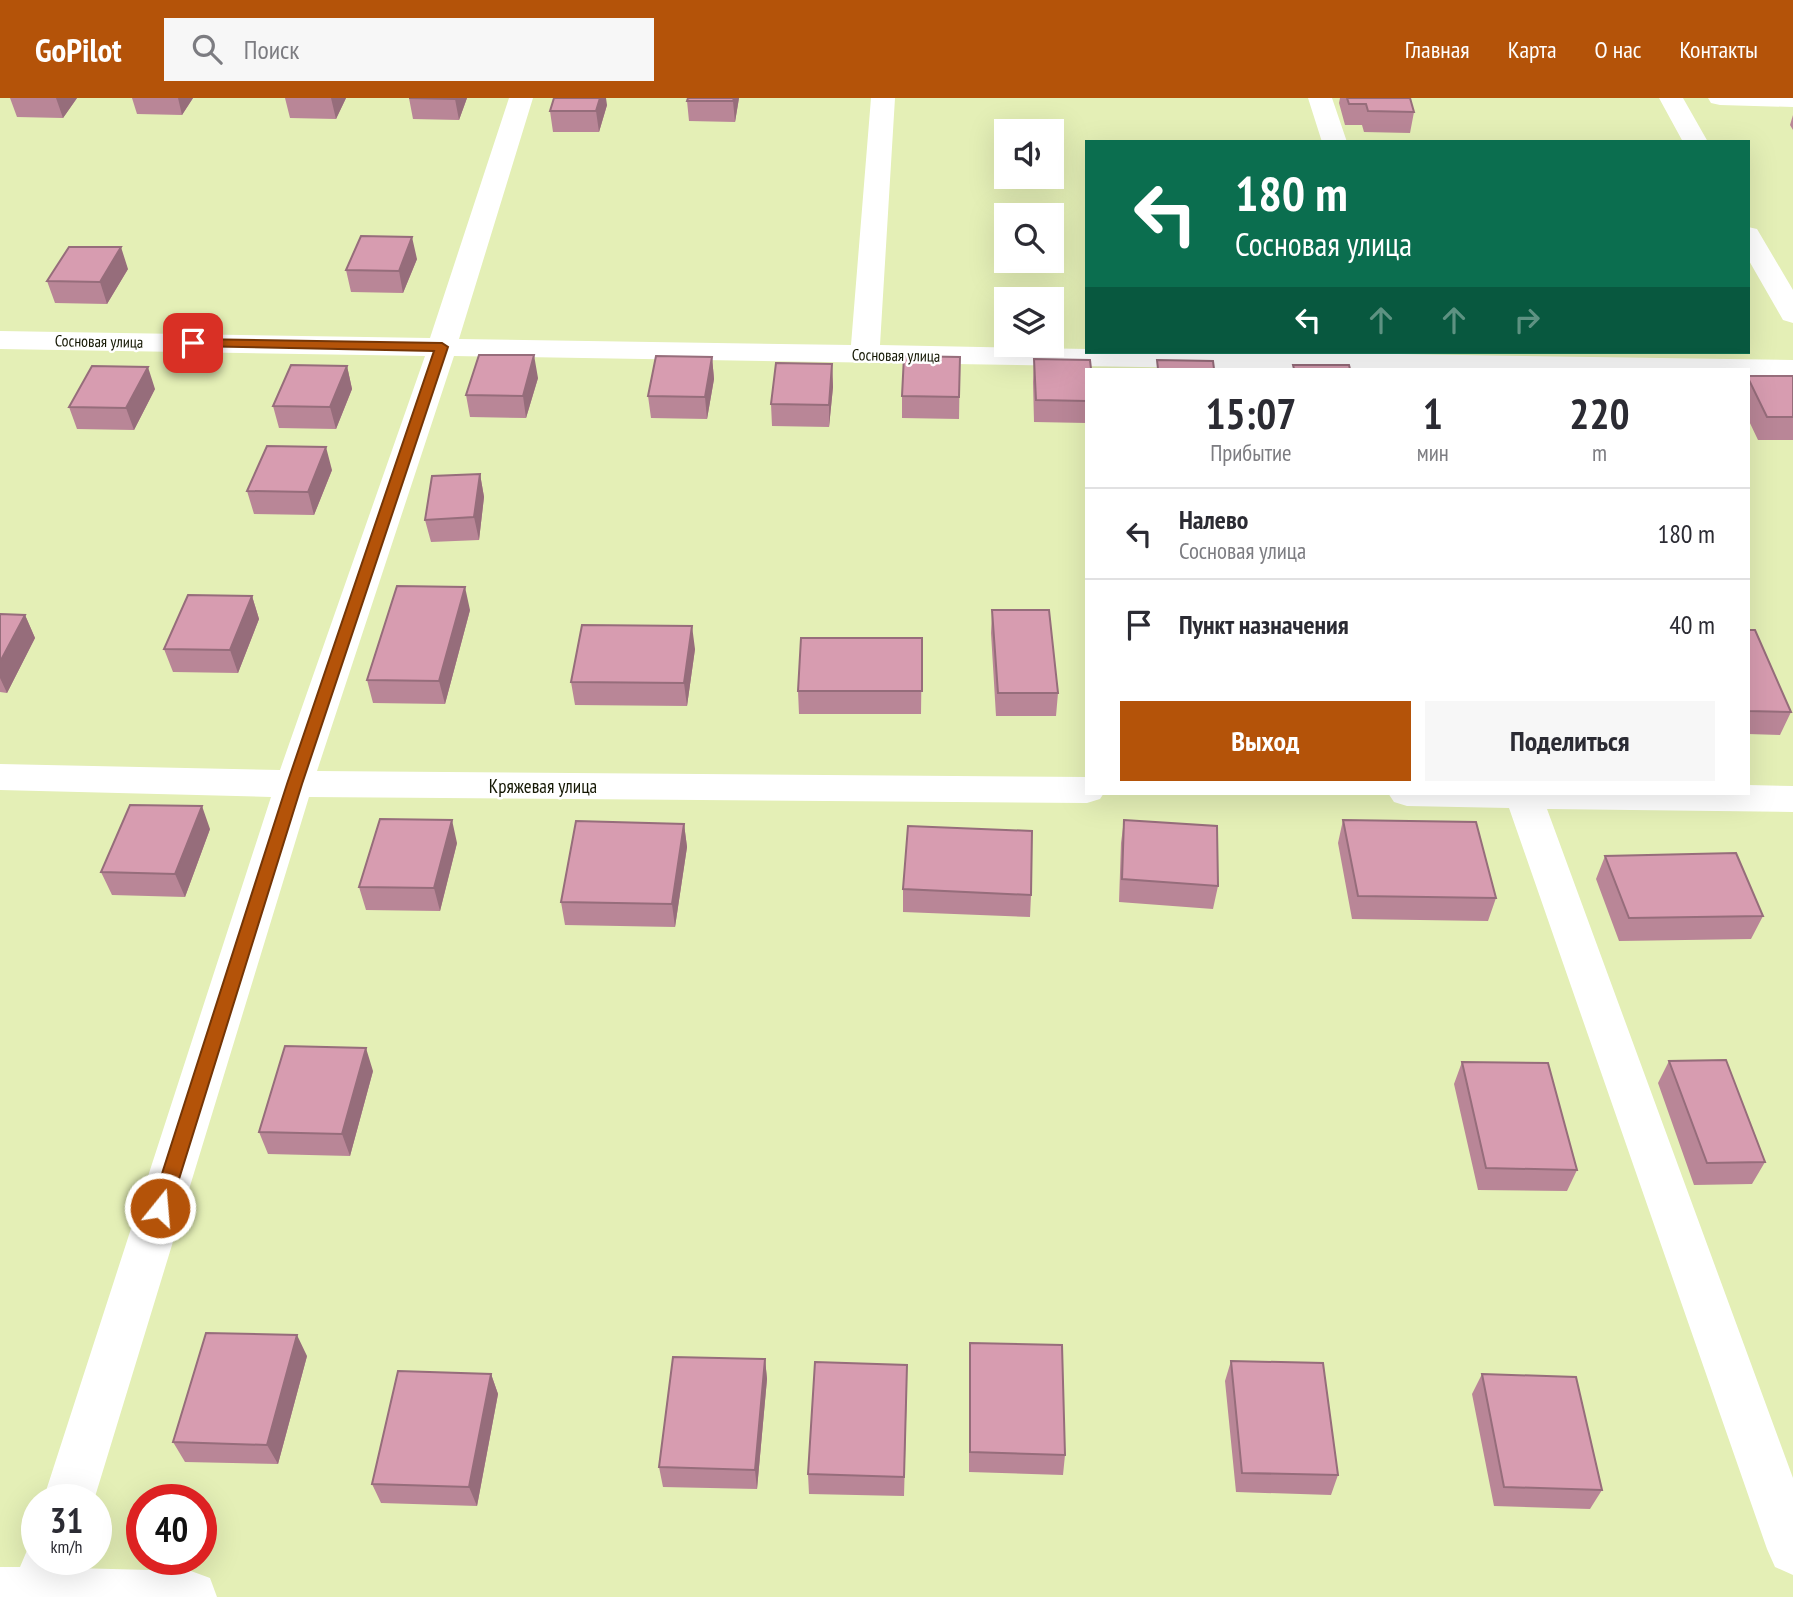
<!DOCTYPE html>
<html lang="ru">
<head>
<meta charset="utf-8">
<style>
  :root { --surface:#fff; --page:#f7f7f7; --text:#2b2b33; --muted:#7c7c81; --line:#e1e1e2; --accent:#b45309 }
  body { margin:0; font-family:"PT Sans Narrow",sans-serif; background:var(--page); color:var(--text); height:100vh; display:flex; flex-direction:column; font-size:26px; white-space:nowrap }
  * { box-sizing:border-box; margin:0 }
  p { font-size:23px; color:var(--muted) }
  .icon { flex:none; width:38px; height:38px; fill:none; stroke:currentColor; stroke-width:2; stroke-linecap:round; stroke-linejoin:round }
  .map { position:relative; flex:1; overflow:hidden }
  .details { position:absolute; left:1085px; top:270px; width:665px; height:427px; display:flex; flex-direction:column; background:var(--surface); border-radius:0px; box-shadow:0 7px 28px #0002 }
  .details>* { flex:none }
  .hud { position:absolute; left:1085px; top:42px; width:665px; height:214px; border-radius:0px; box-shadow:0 7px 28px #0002; background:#0b6e4f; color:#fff; overflow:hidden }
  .fabs { position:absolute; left:994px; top:21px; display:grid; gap:14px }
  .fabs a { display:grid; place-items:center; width:70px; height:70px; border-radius:0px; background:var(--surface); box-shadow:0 7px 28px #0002; font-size:35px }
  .speed { position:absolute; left:21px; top:1386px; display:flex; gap:14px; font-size:35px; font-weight:700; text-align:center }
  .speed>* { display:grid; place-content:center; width:91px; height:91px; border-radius:50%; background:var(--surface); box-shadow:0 7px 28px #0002; line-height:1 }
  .speed small { font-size:18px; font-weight:400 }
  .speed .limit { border:10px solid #d22; background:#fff; color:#111 }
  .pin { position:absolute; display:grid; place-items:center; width:60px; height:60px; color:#fff; margin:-30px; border-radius:14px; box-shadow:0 4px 10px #0006 }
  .me { position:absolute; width:77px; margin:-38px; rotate:17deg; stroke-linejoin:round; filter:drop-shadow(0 0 5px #0008) }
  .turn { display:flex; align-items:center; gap:24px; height:147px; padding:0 35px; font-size:32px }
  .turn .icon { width:91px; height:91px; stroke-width:2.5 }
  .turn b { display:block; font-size:49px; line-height:60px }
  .lanes { display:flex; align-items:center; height:66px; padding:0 35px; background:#0003; justify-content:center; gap:35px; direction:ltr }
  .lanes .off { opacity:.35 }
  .eta { display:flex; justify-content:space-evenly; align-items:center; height:119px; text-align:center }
  .eta b { font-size:42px; font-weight:700; line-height:49px }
  .action { display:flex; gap:14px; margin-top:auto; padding:14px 35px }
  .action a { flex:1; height:80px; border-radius:0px; background:var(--accent); color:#fff; font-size:28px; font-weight:700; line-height:80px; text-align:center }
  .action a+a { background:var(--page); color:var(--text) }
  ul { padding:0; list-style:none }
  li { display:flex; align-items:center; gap:21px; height:91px; padding:0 35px; border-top:2px solid var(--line) }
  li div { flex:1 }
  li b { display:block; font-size:26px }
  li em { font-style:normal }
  header { display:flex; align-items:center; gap:42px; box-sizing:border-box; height:98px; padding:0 35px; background:var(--accent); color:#fff }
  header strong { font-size:33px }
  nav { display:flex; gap:38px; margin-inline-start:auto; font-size:24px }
  .search { width:490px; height:63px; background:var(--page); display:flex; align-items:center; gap:18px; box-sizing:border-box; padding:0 24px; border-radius:0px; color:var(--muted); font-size:26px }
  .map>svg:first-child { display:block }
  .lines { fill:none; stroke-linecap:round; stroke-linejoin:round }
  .minor { fill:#fff; fill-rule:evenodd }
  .wall { fill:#b98697 }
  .shaded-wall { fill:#966d7b }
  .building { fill:#d79cb0; stroke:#966d7b; stroke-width:2 }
  .route { fill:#b45309; stroke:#753606; stroke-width:2 }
  .labels { text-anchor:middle; stroke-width:5; stroke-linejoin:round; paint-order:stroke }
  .far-street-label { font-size:16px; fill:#141703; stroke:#fff }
  .street-label { font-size:19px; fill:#141703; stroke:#fff }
</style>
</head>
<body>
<header>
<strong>GoPilot</strong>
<div class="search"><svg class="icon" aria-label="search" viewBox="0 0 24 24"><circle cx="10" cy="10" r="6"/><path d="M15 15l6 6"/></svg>Поиск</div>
<nav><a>Главная</a><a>Карта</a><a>О нас</a><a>Контакты</a></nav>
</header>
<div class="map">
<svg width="1793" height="1499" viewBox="0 0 1793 1499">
  <rect width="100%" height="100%" fill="#e4efb6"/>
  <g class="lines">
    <path class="minor" d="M509,0H533L459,241L851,247L871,0H895L880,247L1087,251V254H1269L1793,262V280L1748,279V271H1266L454,258L317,673L1087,679V695H1104L1100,701L1087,705L309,699L94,1402H43L271,699L0,692V666L280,672L425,258L0,251V233L430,240Z
      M1308,0H1332L1347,44H1322Z
      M1659,0H1683L1708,44H1683Z
      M1708,0H1793V9L1720,7L1711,5Z
      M1748,129L1757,131L1793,192V225L1783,222L1748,161Z
      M1748,687L1793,688V714L1547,711L1793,1380V1477L1775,1469L1767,1451L1509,710L1407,708L1394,704L1388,695H1748Z
      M37,1440V1461H75L72,1470L191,1473L210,1480L217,1499H0V1469H20L31,1443Z"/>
  </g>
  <path class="wall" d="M10,0H77L63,20L17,19Z
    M132,0H193L182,17L137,16Z
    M285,0H346L336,21L290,20Z
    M409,0H467L459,22L413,21Z
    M739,0L735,24L689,23L687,3Z
    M1340,0H1410L1414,14L1410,35L1364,34L1362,27H1345L1339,5Z
    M607,7L599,34H553L550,13Z
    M1793,17V32L1790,27Z
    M417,161L403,195L351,194L346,172Z
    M128,171L107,206L55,205L47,183Z
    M712,259L714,281L707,321L651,320L648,298Z
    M960,259L959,321L902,320V298Z
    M1034,261L1087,271V325L1034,324L1033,284Z
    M832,266L833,289L829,329L772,328L771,306Z
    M347,268L352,291L336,331L279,330L273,308Z
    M1748,278H1793V342H1758L1748,321Z
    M538,280L526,320L470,319L466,297Z
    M155,291L134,332L77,331L69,309Z
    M332,372L314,417L254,416L247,393Z
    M480,376L484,399L479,442L431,444L425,422Z
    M252,498L259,521L238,575L173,574L164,551Z
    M470,512L445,606L373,605L367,582Z
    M992,512L1058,595L1056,618H996L991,535Z
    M0,516L25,517L35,540L7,595L0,594Z
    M1748,532L1791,614L1780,637L1748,636Z
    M922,540L921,616H799L798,593Z
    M695,551L687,608L575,607L571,584Z
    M1124,722L1218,788L1213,811L1119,804L1121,745Z
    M1343,722L1496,800L1488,823L1352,821L1338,745Z
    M684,726L687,749L675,829L565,827L561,804Z
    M210,731L185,799L112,797L101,774Z
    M457,745L440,813L366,812L359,789Z
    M1605,758L1763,818L1751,841L1619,843L1596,781Z
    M903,791L1031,797L1030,819L903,814Z
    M1669,963L1765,1064L1752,1086L1694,1087L1658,985Z
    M1462,964L1577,1072L1567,1093L1478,1092L1454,986Z
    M373,973L350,1058L268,1056L259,1034Z
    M970,1245L1065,1357L1063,1377L969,1374V1265Z
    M307,1258L278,1366L185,1364L173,1344Z
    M765,1261L767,1281L757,1391L663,1389L659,1369Z
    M1231,1263L1338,1377L1331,1397L1236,1394L1225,1283Z
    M491,1276L498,1296L477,1408L381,1405L372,1386Z
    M1482,1276L1602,1392L1590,1411L1494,1408L1472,1296Z
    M907,1287L904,1398L809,1396L808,1376Z"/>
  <path class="shaded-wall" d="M56,0H77L63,20Z
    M178,0H193L182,17Z
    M331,0H346L336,21Z
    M456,0H467L459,22L455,1Z
    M600,0H606L607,7L599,34L596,13Z
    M734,0H739L735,24L733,3Z
    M412,139L417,161L403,195L399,173Z
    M121,149L128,171L107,206L100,184Z
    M534,257L538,280L526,320L523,298Z
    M712,259L714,281L707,321L705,299Z
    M832,266L833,289L829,329V307Z
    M347,268L352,291L336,331L330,309Z
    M148,269L155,291L134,332L126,310Z
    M326,349L332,372L314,417L308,394Z
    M480,376L484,399L479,442L474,419Z
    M465,489L470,512L445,606L439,583Z
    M252,498L259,521L238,575L230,552Z
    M25,517L35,540L7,595L0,580V564Z
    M692,528L695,551L687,608L684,585Z
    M202,708L210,731L185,799L175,776Z
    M452,722L457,745L440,813L434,790Z
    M684,726L687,749L675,829L672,806Z
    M366,950L373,973L350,1058L342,1036Z
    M297,1237L307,1258L278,1366L267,1347Z
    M765,1261L767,1281L757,1391L755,1372Z
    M491,1276L498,1296L477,1408L469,1389Z"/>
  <path class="building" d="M409,0H456L455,1Z
    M554,0H600L596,13H550Z
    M688,0H734L733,3H687Z
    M1347,0H1410L1414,14L1368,13L1366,6H1349Z
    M361,138L412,139L399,173L346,172Z
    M69,149H121L100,184L47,183Z
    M479,257H534L523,298L466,297Z
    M656,258L712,259L705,299L648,298Z
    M904,258L960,259L959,299L902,298Z
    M1034,261L1090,262L1091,271H1087V303L1036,302Z
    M1157,262L1213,263L1214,271H1158Z
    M776,265L832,266L829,307L771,306Z
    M291,267L347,268L330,309L273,308Z
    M1293,267H1349L1350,271H1294Z
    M92,268L148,269L126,310L69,309Z
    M1748,278H1793V319H1767L1748,280Z
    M267,348L326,349L308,394L247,393Z
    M480,376L474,419L425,422L432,378Z
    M397,488L465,489L439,583L367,582Z
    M188,497L252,498L230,552L164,551Z
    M992,512H1049L1058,595H998Z
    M0,516L25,517L0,564Z
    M582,527L692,528L684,585L571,584Z
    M1748,532H1755L1791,614L1748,613Z
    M801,540H922V593H798Z
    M130,707L202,708L175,776L101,774Z
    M380,721L452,722L434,790L359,789Z
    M1124,722L1217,728L1218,788L1122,781Z
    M1343,722L1476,724L1496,800L1358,798Z
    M576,723L684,726L672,806L561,804Z
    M908,728L1032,733L1031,797L903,791Z
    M1736,755L1763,818L1629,820L1605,758Z
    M285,948L366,950L342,1036L259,1034Z
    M1726,962L1765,1064L1707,1065L1669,963Z
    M1462,964L1548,965L1577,1072L1486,1070Z
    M206,1235L297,1237L267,1347L173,1344Z
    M970,1245L1062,1247L1065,1357L970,1354Z
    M673,1259L765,1261L755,1372L659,1369Z
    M1231,1263L1323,1265L1338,1377L1242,1375Z
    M815,1264L907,1267L904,1379L808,1376Z
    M398,1273L491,1276L469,1389L372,1386Z
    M1482,1276L1576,1279L1602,1392L1504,1389Z"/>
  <path class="route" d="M193,241L442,245L448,249L302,686L170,1110L167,1116L160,1118L153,1116L151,1110L287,686L434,253L189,248L187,245Z"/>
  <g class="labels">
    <g class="far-street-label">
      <text transform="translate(99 243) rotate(1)" y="6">Сосновая улица</text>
      <text transform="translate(896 257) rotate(1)" y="6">Сосновая улица</text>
    </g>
    <g class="street-label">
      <text x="543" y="695">Кряжевая улица</text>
    </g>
  </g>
</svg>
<div class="fabs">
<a><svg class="icon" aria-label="sound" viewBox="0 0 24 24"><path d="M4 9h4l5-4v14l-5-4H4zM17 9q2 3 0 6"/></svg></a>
<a><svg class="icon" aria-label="search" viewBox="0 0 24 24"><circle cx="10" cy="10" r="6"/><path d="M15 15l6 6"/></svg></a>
<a><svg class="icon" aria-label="layers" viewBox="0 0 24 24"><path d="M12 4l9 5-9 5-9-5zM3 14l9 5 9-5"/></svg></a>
</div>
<div class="speed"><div>31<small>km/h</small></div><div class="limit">40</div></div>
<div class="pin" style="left:193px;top:245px;background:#d93025"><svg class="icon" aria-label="arrive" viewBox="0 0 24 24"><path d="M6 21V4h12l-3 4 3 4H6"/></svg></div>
<svg class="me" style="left:160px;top:1110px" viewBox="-20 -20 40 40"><circle r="17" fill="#b45309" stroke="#fff" stroke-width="3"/><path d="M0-11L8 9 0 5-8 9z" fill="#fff"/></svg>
<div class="hud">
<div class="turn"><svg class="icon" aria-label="left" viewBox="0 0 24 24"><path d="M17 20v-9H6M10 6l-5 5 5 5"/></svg><div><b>180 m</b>Сосновая улица</div></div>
<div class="lanes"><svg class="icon" aria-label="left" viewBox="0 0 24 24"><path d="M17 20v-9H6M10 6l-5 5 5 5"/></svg><svg class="icon off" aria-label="ahead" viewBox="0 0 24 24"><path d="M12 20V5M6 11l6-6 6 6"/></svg><svg class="icon off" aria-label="ahead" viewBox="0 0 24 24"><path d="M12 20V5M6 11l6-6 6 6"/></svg><svg class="icon off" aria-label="right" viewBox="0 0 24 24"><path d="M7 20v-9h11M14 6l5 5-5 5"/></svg></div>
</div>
<section class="details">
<div class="eta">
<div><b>15:07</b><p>Прибытие</p></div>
<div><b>1</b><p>мин</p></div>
<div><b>220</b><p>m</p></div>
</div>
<ul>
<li><svg class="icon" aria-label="left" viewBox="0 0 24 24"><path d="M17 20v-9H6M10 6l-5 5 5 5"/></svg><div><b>Налево</b><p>Сосновая улица</p></div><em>180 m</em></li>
<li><svg class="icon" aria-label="arrive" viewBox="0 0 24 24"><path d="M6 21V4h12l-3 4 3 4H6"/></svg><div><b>Пункт назначения</b></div><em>40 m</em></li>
</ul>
<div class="action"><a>Выход</a><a>Поделиться</a></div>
</section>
</div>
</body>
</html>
